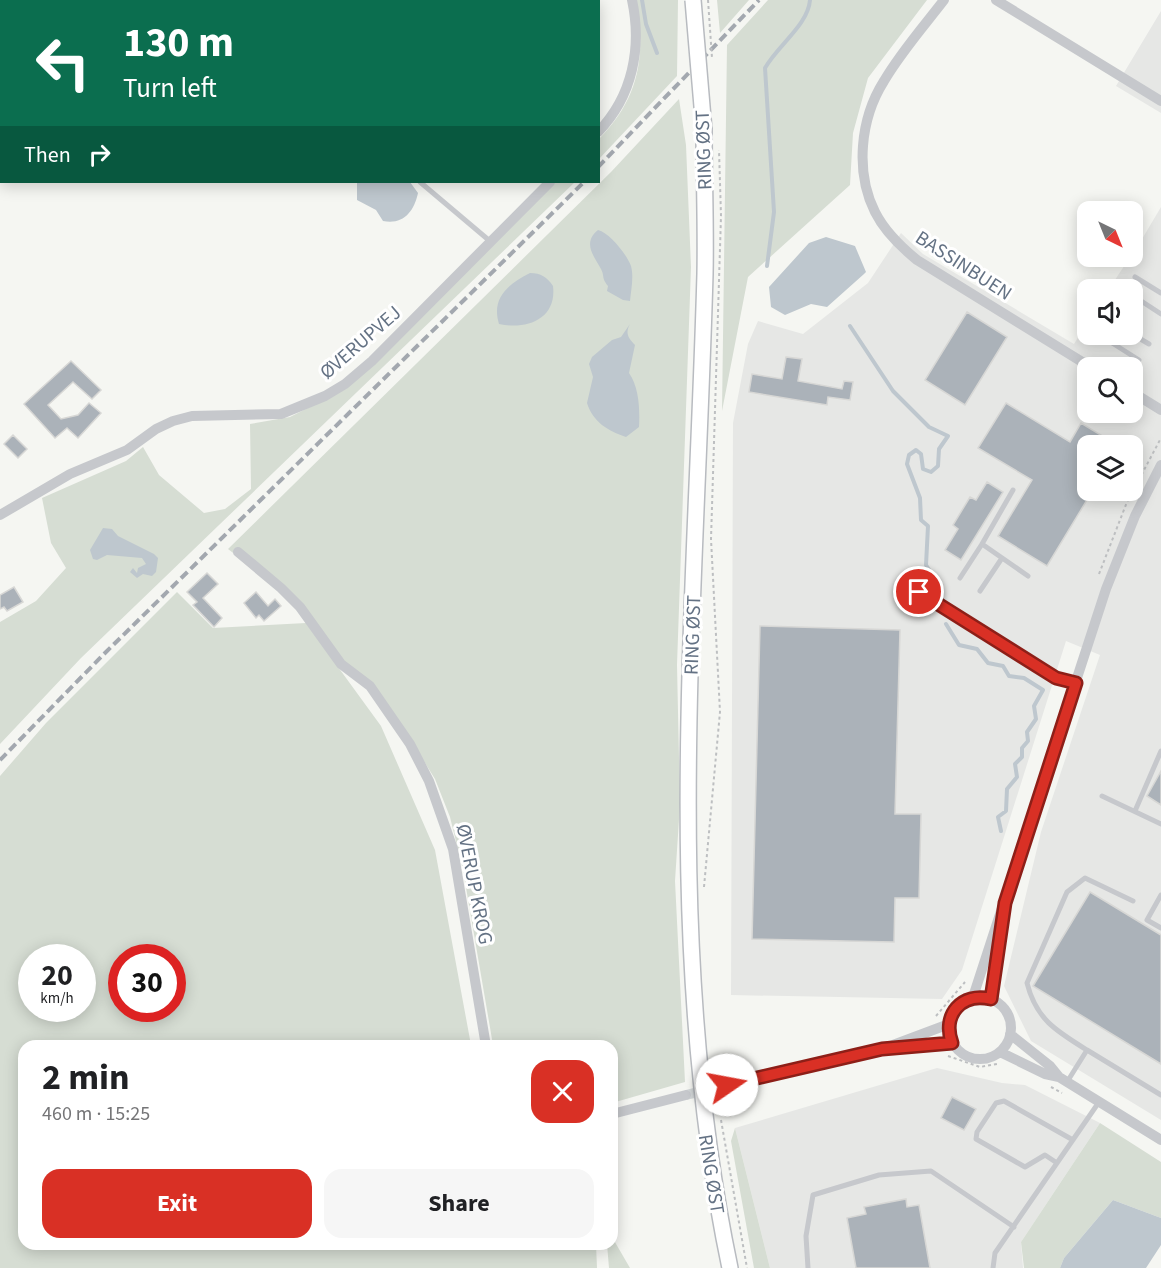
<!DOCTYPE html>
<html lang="en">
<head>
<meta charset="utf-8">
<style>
  :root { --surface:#fff; --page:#f6f6f6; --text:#202124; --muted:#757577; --accent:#d93025 }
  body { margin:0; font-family:"Source Sans 3",sans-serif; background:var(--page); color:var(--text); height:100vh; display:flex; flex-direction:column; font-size:22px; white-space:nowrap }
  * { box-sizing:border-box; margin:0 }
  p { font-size:20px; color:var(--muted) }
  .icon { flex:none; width:33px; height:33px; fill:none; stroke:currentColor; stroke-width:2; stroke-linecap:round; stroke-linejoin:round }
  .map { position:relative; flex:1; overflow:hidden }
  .details { position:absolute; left:18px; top:1040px; width:600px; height:210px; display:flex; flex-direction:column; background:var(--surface); border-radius:18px; box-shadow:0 3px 15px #0003 }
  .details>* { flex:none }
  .hud { position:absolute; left:0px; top:0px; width:600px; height:183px; box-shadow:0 3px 15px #0003; background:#0b6e4f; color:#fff; overflow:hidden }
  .needle { width:39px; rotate:137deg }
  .controls { position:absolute; left:1077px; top:201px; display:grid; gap:12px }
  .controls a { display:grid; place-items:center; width:66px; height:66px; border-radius:12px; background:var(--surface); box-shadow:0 3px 15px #0003; font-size:30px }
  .speed { position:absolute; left:18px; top:944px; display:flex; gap:12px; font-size:30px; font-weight:700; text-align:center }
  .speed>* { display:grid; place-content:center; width:78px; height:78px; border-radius:50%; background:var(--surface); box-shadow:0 3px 15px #0003; line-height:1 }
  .speed small { font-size:15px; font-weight:400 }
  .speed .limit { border:9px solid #d22; background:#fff; color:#111 }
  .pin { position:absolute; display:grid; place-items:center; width:51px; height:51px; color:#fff; margin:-26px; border:3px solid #fff; border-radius:50%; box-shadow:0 2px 6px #0007 }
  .me { position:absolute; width:66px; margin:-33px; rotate:78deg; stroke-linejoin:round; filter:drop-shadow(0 0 4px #0008) }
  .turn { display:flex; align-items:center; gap:21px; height:126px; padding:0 24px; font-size:27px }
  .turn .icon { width:78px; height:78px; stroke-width:2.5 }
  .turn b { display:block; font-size:42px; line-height:51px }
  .then { display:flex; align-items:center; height:57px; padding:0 24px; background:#0003; gap:12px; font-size:22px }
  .round { display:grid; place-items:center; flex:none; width:63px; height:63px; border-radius:18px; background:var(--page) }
  .headline { display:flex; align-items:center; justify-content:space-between; height:102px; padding:0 24px }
  h1 { font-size:36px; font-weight:700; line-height:45px }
  .cta { display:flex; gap:12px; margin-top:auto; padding:12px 24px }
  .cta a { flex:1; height:69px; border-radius:18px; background:var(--accent); color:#fff; font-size:24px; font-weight:700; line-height:69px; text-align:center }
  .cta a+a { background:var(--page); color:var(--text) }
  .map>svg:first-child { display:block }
  .built { fill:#e6e7e5; fill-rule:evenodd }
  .green { fill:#d6ddd3; fill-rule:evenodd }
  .water { fill:#bec7ce }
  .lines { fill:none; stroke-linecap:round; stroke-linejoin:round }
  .stream { stroke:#bec7ce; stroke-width:4 }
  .building { fill:#abb2b9; stroke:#d7d7d5; stroke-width:1.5 }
  .street-tunnel { stroke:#d1d5d6; stroke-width:10; stroke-dasharray:10 5; stroke-linecap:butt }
  .secondary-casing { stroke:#b8bbc0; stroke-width:18 }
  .path { stroke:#bdbfc1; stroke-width:2; stroke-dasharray:3 3; stroke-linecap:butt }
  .lane { stroke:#c6c8cc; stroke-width:5 }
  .street { stroke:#c6c8cc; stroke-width:10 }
  .secondary { stroke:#fff; stroke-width:15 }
  .rail { stroke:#a3a8af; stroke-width:4; stroke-dasharray:9 4.5; stroke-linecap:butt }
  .secondary-bridge-casing { stroke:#b8bbc0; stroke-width:18; stroke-linecap:butt }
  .path-bridge { stroke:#bdbfc1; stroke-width:2; stroke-dasharray:3 3; stroke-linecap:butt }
  .secondary-bridge { stroke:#fff; stroke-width:15 }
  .route-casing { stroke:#8d1f18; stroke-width:15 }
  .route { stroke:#d93025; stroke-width:10 }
  .labels { text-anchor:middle; stroke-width:6; stroke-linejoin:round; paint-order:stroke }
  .street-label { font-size:20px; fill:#647284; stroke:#fff }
</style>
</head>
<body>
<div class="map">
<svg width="1161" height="1268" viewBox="0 0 1161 1268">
  <rect width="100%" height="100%" fill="#f5f6f2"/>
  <path class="built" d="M1161,11V113L1116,86Z
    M1161,207V1120L1031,1041L1004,986L1041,832L1100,655L1066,641L962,970L942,999L731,995L733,423L748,344L758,321L803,334L868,283L901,233L923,254L1074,344L1087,323L1088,334H1132V290L1109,289L1130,257L1132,256ZM1088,368H1132V412H1088ZM1088,446H1132V490H1088Z
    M937,1068L1002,1083L1025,1085L1100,1123L1021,1242L1023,1268H770L735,1128Z"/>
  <path class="green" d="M636,0H678L677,76L599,159V139C640,97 646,55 636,0Z
    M717,0H749L720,33Z
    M768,0H927L868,78L853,133L850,185L748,277L722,411L727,45Z
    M679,99L686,145L691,267L677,665L680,804L675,881L685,1082L612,1103V1046L493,1045L463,870L450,817L435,779L407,734L342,659L302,606L228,549L611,172Z
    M555,182H575L81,658L0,744V622L36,601L66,568L51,543L42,498L126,461L143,447L159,475L204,513L225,509L251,489L250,424L290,417L347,388Z
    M177,592L213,628L306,623L381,726L435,850L471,1045L24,1046V1244H596L597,1268H0V776L46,723ZM32,957H82V1008H32ZM122,957H172V1008H122Z
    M1100,1123L1161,1162V1218L1113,1200L1064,1258L1060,1268H1024L1021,1242Z
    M735,1128L770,1268H754L731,1141Z
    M612,1237L630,1268H609L607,1244H612Z"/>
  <path class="water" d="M357,182H410L418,193C414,212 403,225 383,221L376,210L357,200Z
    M598,230C610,233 627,255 631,266C634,277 631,290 630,301L623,300L607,291L608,286C601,277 605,277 601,269C594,256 582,243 598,230Z
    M826,237L855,246L866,272L864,274L827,307L811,304L785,315L771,307L769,287L809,243Z
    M530,273C541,273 547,277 553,286C557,319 527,330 499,324C491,298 508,284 530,273Z
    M630,324C625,333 628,338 635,345L629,373C639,387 640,409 639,427L626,437C608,431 593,422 587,403L593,377L589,364L592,357L612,340L621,337Z
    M103,528L112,529L118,536L154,554L158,558L156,572L152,576L143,574L137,578L130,572L133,568L137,573L138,568L146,564L142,558L107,555L97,560L93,559L90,550Z
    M1113,1200L1161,1218V1245L1146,1268H1060L1064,1258Z"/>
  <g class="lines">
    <path class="stream" d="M43,0L45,2
      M642,0L646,24L657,53
      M767,266L774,212L765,68C778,45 808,25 810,0
      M850,326L893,391L929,427L948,436L939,449L938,466L931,472L923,469L921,454L916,450L909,455L907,464L920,498L921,520L928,526L926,565L936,581
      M946,624L959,645L977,649L988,663L1003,666L1009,676L1024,678L1043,690L1034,706L1036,719L1027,732L1028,741L1022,748V757L1015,764L1017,777L1007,789L1006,811L998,817L1001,831"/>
  </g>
  <path class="building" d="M967,312L1007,337L965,405L925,380Z
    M786,357L802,359L798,381L842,389L844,381L853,382L850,400L828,397L827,405L749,392L752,374L782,379Z
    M71,361L101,390L92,399L73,382L48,405L61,419L78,415L89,403L101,413L78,438L67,428L55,438L24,404Z
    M1006,403L1070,442L1081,423L1119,446H1088V490H1093L1047,566L998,536L1032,480L978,448Z
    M13,435L27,449L18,458L4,444Z
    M987,482L1003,492L961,560L945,550L958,529L953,525L970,497L976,500Z
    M207,573L218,584L203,598L222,618L214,627L193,605L197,602L187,592Z
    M14,587L23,602L7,611L4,607L0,609V595Z
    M256,592L268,606L275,599L281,606L264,621L259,615L256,618L244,603Z
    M760,626L900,630L895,814H921L919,898H895L894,942L752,939Z
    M1161,771V805L1147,796Z
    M1090,892L1161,935V1064L1033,986Z
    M952,1097L976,1109L964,1130L941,1118Z
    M906,1199L907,1207L919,1205L930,1268H856L847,1218L866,1214L864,1207Z"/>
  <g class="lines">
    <path class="street-tunnel" d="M686,1095L727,1085"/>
    <g class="secondary-casing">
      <path id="secondary" d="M704,130C704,178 706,226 705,274C696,606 661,940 730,1268"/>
    </g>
    <path class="path" d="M1099,574L1127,502L1161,438
      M704,887L720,712L711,539L721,216L719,150
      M936,1016L965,982
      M948,1056L980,1067L997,1064
      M1051,1087L1062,1093
      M721,1120L747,1268"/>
    <path class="lane" d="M420,182L491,242
      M1135,277L1161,293
      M1124,289L1125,290
      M1132,295L1161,314
      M1098,334L1139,360
      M1132,334L1149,344
      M1013,490L982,544L1028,576
      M960,578L982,544
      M980,591L1002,558
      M1102,796L1161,824
      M1135,811L1161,751
      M1161,895L1147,920L1161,928
      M1087,1050C1056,1031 1036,1019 1027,983L1067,892L1085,878L1133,901
      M1067,1082L1087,1050L1161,1095
      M1057,1163L1045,1155L1025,1167L976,1139L977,1132L996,1103L1004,1101L1073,1140
      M808,1268L806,1236L813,1195L879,1175L931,1171L1014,1227
      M993,1268L995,1253L1099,1102"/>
    <path class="street" d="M944,0C924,26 901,52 884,81C860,119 855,172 875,212C885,232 901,247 917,260L1092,368
      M996,0L1161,101
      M598,132C633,96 642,47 632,0
      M1132,392L1161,410
      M0,515L70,474L127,450L156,429L173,421L192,416L281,414L325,396L345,384L372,361L550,182
      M238,552L281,588L300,607L341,664L370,686L410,744L429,781L453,849L486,1046
      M902,583L1056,678L1076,683
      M973,997L1106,589L1135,516L1161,465
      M949 1028a31 31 0 1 1 62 0a31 31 0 1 1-62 0Z
      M991,999L1001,930
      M1010,1034L1050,1066L1059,1077L1161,1140
      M885,1048L949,1024
      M1000,1052L1045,1074L1059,1077
      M727,1085L882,1049L953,1043
      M612,1114L686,1095"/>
    <use href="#secondary" class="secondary"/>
    <path class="rail" d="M598,167L759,0
      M0,760L105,653L584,182"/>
    <g class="secondary-bridge-casing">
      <path id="secondary-bridge" d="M693,0L704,130"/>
    </g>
    <path class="path-bridge" d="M708,0L712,58"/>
    <use href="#secondary-bridge" class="secondary-bridge"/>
  </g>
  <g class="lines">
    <g class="route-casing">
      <path id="route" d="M727,1085L882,1049L952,1043C942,1015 961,992 991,999L1005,903L1076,683L1056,678L919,592"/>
    </g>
    <use href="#route" class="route"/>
  </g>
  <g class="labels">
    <g class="street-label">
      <text transform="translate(703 150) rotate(-92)" y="7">RING ØST</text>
      <text transform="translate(964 265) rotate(33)" y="7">BASSINBUEN</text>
      <text transform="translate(360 342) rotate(-41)" y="7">ØVERUPVEJ</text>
      <text transform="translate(692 635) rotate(-88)" y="7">RING ØST</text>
      <text transform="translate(475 884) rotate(79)" y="7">ØVERUP KROG</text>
      <text transform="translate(712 1174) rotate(81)" y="7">RING ØST</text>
    </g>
  </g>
</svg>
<div class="controls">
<a><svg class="needle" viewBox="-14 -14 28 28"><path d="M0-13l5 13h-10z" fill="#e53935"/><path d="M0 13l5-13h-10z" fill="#757577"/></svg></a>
<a><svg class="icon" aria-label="sound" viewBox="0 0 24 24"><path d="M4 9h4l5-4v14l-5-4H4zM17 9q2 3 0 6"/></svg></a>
<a><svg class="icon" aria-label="search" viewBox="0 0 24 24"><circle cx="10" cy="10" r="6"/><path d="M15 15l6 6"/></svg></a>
<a><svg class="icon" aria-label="layers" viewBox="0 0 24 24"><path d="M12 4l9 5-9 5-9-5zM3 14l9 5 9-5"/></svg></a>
</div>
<div class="speed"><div>20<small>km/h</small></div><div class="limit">30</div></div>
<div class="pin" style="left:919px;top:592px;background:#d93025"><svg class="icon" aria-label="arrive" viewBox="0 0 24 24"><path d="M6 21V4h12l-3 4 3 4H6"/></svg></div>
<svg class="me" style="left:727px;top:1085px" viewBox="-20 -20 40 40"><circle r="19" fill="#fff"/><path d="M0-13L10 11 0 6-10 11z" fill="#d93025"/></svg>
<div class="hud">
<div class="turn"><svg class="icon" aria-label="left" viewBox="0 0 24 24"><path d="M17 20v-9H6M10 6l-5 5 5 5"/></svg><div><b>130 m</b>Turn left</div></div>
<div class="then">Then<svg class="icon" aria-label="right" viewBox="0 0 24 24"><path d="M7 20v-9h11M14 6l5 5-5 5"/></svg></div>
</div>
<section class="details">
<div class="headline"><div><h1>2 min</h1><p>460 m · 15:25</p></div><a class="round" style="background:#d93025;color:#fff"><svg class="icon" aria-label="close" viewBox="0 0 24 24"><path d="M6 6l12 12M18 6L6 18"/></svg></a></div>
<div class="cta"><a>Exit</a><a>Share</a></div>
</section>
</div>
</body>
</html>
